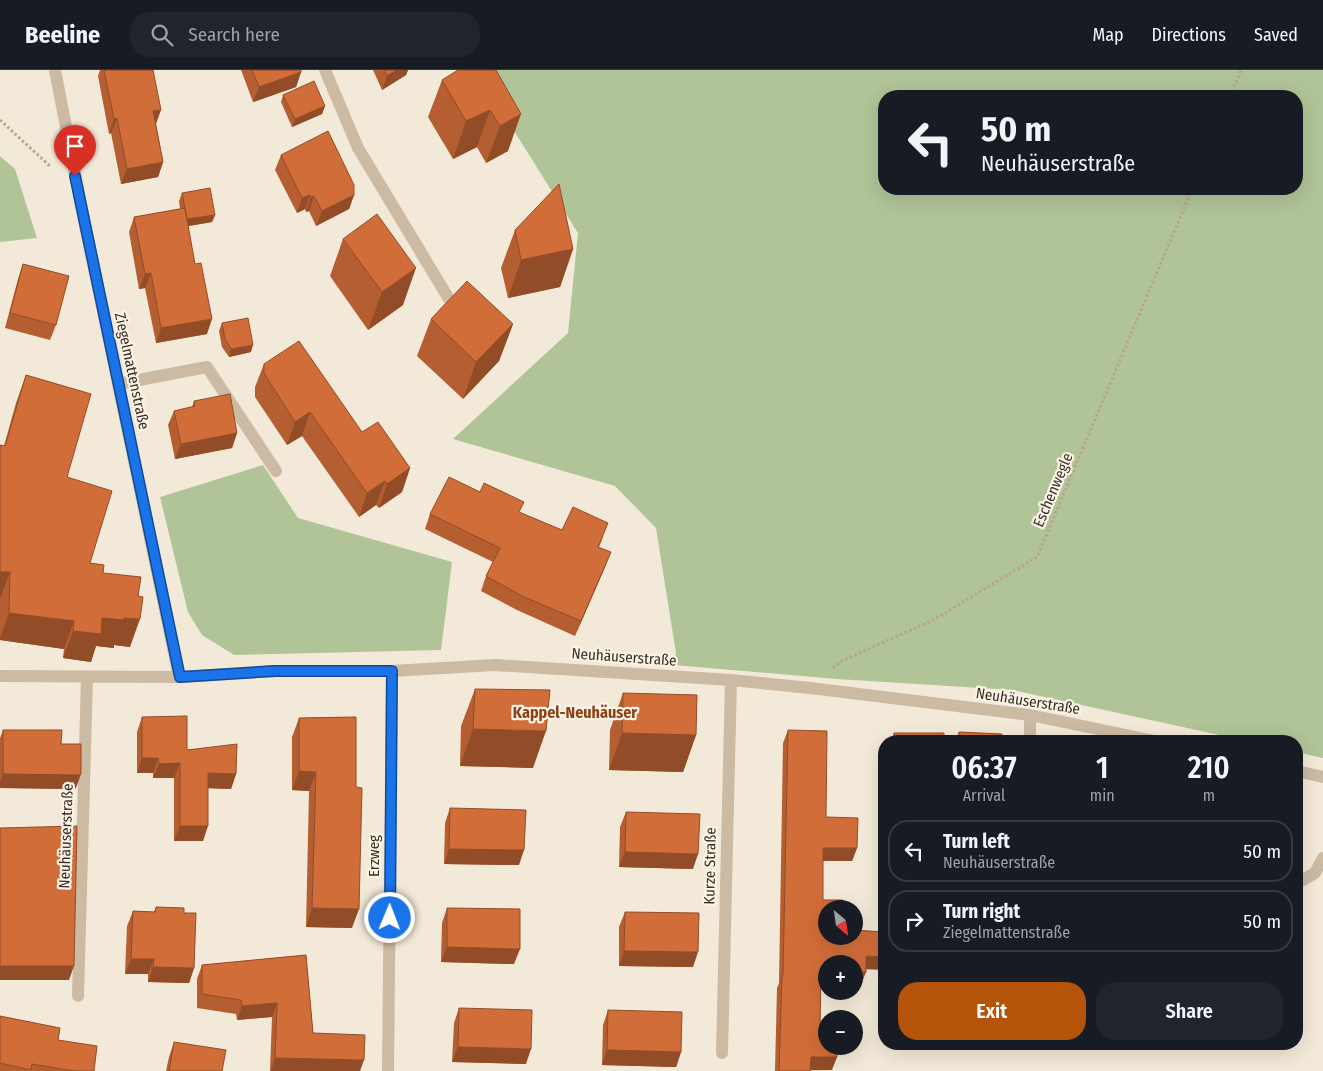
<!DOCTYPE html>
<html lang="en">
<head>
<meta charset="utf-8">
<style>
  :root { --surface:#171b24; --page:#20242c; --text:#f1f3f6; --muted:#9ea1a6; --line:#363941; --accent:#b45309 }
  body { margin:0; font-family:"Fira Sans Condensed",sans-serif; background:var(--page); color:var(--text); height:100vh; display:flex; flex-direction:column; font-size:19px; white-space:nowrap }
  * { box-sizing:border-box; margin:0 }
  p { font-size:16px; color:var(--muted) }
  .icon { flex:none; width:28px; height:28px; fill:none; stroke:currentColor; stroke-width:2; stroke-linecap:round; stroke-linejoin:round }
  .map { position:relative; flex:1; overflow:hidden }
  .side { position:absolute; left:878px; top:665px; width:425px; height:315px; display:flex; flex-direction:column; background:var(--surface); border-radius:20px; box-shadow:0 5px 20px #0002 }
  .side>* { flex:none }
  .top-card { position:absolute; left:878px; top:20px; width:425px; height:105px; border-radius:20px; box-shadow:0 5px 20px #0002; background:#171b24; color:var(--text); overflow:hidden }
  .needle { width:32px; rotate:151deg }
  .controls { position:absolute; left:818px; top:830px; display:grid; gap:10px }
  .controls a { display:grid; place-items:center; width:45px; height:45px; border-radius:50%; background:var(--surface); box-shadow:0 5px 20px #0002; font-size:25px }
  .pin { position:absolute; display:grid; place-items:center; width:42px; height:42px; color:#fff; margin:-51px -21px; border-radius:50% 50% 50% 0; rotate:-45deg; box-shadow:0 0 5px #0007 }
  .pin .icon { rotate:45deg }
  .me { position:absolute; width:55px; margin:-28px; rotate:1deg; stroke-linejoin:round; filter:drop-shadow(0 0 4px #0008) }
  .turn { display:flex; align-items:center; gap:18px; height:105px; padding:0 20px; font-size:22px }
  .turn .icon { width:65px; height:65px; stroke-width:2.5 }
  .turn b { display:block; font-size:35px; line-height:42px }
  .eta { display:flex; justify-content:space-evenly; align-items:center; height:85px; text-align:center }
  .eta b { font-size:30px; font-weight:600; line-height:35px }
  .cta { display:flex; gap:10px; margin-top:auto; padding:10px 20px }
  .cta a { flex:1; height:58px; border-radius:20px; background:var(--accent); color:#fff; font-size:20px; font-weight:600; line-height:58px; text-align:center }
  .cta a+a { background:var(--page); color:var(--text) }
  ul { padding:0; list-style:none }
  li { display:flex; align-items:center; gap:15px; height:62px; margin:0 10px 8px; padding:0 10px; border:2px solid var(--line); border-radius:20px }
  li div { flex:1 }
  li b { display:block; font-size:19px }
  li em { font-style:normal }
  header { display:flex; align-items:center; gap:30px; box-sizing:border-box; height:70px; padding:0 25px; background:var(--surface); border-bottom:1px solid var(--line) }
  header strong { font-size:24px }
  nav { display:flex; gap:28px; margin-inline-start:auto; font-size:18px }
  .search { width:350px; height:45px; background:var(--page); display:flex; align-items:center; gap:12px; box-sizing:border-box; padding:0 18px; border-radius:20px; color:var(--muted); font-size:19px }
  .map>svg:first-child { display:block }
  .green { fill:#b0c497; fill-rule:evenodd }
  .lines { fill:none; stroke-linecap:round; stroke-linejoin:round }
  .path { stroke:#b8a48d; stroke-width:3; stroke-dasharray:2.5 2.5; stroke-linecap:butt }
  .minor { stroke:#ccbaa3; stroke-width:12 }
  .wall { fill:#b45e31 }
  .shaded-wall { fill:#924c28 }
  .building { fill:#d16d39; stroke:#924c28 }
  .route-casing { stroke:#114b97; stroke-width:12 }
  .route { stroke:#1a73e8; stroke-width:9 }
  .labels { text-anchor:middle; stroke-width:4.5; stroke-linejoin:round; paint-order:stroke }
  .street-label { font-size:15px; fill:#372d26; stroke:#fbf3e5 }
  .neighbourhood-label { font-size:16px; font-weight:bold; fill:#8d4018; stroke:#fbf3e5 }
</style>
</head>
<body>
<header>
<strong>Beeline</strong>
<div class="search"><svg class="icon" aria-label="search" viewBox="0 0 24 24"><circle cx="10" cy="10" r="6"/><path d="M15 15l6 6"/></svg>Search here</div>
<nav><a>Map</a><a>Directions</a><a>Saved</a></nav>
</header>
<div class="map">
<svg width="1323" height="1001" viewBox="0 0 1323 1001">
  <rect width="100%" height="100%" fill="#f3e9d8"/>
  <path class="green" d="M476,0H1323V688L1296,682V671H1247L1013,620L837,609L674,595L676,583L656,458L615,416L453,369L568,263L578,163ZM884,26H1296V119H884Z
    M0,86L15,99L37,168L0,172Z
    M263,395L298,448L452,492L441,580L234,585L202,565L188,542L160,427Z"/>
  <g class="lines">
    <path class="path" d="M1230,26L1241,0
      M0,50L51,97
      M833,598L842,591L935,549L1037,487L1192,119"/>
    <path class="minor" d="M55,0L85,155L179,607
      M325,0L358,78L449,229
      M118,314L207,297L276,401
      M0,606L179,607L275,601H392L495,595L731,610L810,618L1030,645L1155,671
      M1030,671V645
      M1296,701L1323,707
      M1296,814L1315,803L1323,788
      M78,926L87,608
      M722,983L731,610
      M388,1001L392,601"/>
  </g>
  <path class="wall" d="M100,0H153L156,54L163,92L158,107L121,114L111,63L109,64L98,6Z
    M241,0H301V2L296,17L253,32Z
    M373,0H408L406,5L382,20Z
    M496,0L508,81L486,93L477,77L453,89L428,47L442,10Z
    M283,25L325,36L322,44L292,57L281,32Z
    M281,85L354,125L349,139L316,156L309,141L306,142L305,139L297,143L275,100Z
    M182,123L215,145L212,152L188,156L207,264L156,273L145,218L139,219L129,162L134,147L180,139L179,131Z
    M515,160L573,179L560,217L508,228L501,198Z
    M343,169L403,235L368,260L330,206Z
    M23,194L56,255L50,270L5,258L18,209Z
    M431,249L513,254L499,291L463,329L417,286Z
    M222,253L251,282L229,287L222,277L219,261Z
    M264,294L362,362L410,398L402,422L379,438L376,435L359,447L302,366L287,375L255,327V317Z
    M26,305L67,407L90,493L103,503L130,577L114,575V578L96,576L91,592L63,588L64,579L0,570V375L4,376L16,333Z
    M194,331L237,363L232,378L175,389L168,355L174,341L192,337Z
    M520,443L562,460L603,467L599,477L605,497L575,566L517,540L481,521L486,506L493,492L425,459L430,444Z
    M475,619L533,698L460,696L461,656Z
    M623,623L696,665L683,702L609,700L610,660Z
    M142,647L187,680L236,704L231,719L208,718L203,771H174V708H153V703H137V662Z
    M356,647L352,858L306,857L309,721L292,720V667L299,648Z
    M3,660L61,674L76,718L73,719L0,718V668Z
    M788,660L826,747L857,778L852,791H823V830L826,839L866,899L861,915L826,894V916H820V962L832,1000L775,1001L777,918L779,913L783,673Z
    M959,662L1002,671H955Z
    M894,663L944,671H891Z
    M450,738L519,795L444,794L445,753Z
    M626,742L693,799L619,797L620,757Z
    M156,837L184,843L194,898L189,913L148,912V904H125L127,856L133,841L154,842Z
    M447,838L514,894L441,892L442,853Z
    M625,842L693,897L619,896V857Z
    M306,885L313,963L360,1001H270L272,947L237,950L236,944L197,938V909L202,895Z
    M459,938L526,994L452,992L454,953Z
    M608,940L681,982L676,997L602,995L603,955Z
    M0,946L58,970L94,1001H0Z
    M174,972L222,1001H166L169,987Z"/>
  <path class="shaded-wall" d="M397,0H408L406,5L382,20L387,6Z
    M301,2L296,17L253,32L259,17Z
    M325,36L322,44L292,57L295,49Z
    M161,40L156,54L153,41Z
    M490,40L477,77L453,89L466,51Z
    M521,44L508,81L486,93L500,56Z
    M117,48L111,63L109,64L114,49Z
    M163,92L158,107L121,114L127,99Z
    M310,125L305,139L297,143L302,128Z
    M354,125L349,139L316,156L322,141Z
    M314,126L309,141L306,142L311,127Z
    M215,145L212,152L183,157L186,149Z
    M573,179L560,217L508,228L521,190Z
    M416,198L403,235L368,260L382,222Z
    M151,203L145,218L139,219L145,204Z
    M212,249L207,264L156,273L161,258Z
    M513,254L499,291L463,329L476,292Z
    M253,275L251,282L229,287L231,279Z
    M310,342L302,366L287,375L295,352Z
    M237,363L232,378L175,389L181,374Z
    M410,398L402,422L379,438L387,414Z
    M385,411L376,435L359,447L367,423Z
    M611,482L605,497L575,566L581,551Z
    M0,502H10L0,529Z
    M9,543L74,551L64,579L0,570V568Z
    M102,548H124L140,549L130,577L114,575V578L96,576L91,592L63,588L73,561Z
    M473,659L546,661L533,698L460,696Z
    M622,663L696,665L683,702L609,700Z
    M142,688H158L153,703H137Z
    M180,693L174,708H153L159,694Z
    M299,701L316,702L309,721L292,720Z
    M208,703L236,704L231,719L203,718Z
    M3,704H81L76,718L73,719L0,718V712Z
    M180,756H208L203,771H174Z
    M823,778H857L852,791H818Z
    M449,779L524,780L519,795L444,794Z
    M625,782L698,784L693,799L619,797Z
    M312,838L359,839L352,858L306,857Z
    M447,877L520,879L514,894L441,892Z
    M624,881L698,882L693,897L619,896Z
    M866,886L884,887V900L862,899Z
    M131,889H154L148,904H125Z
    M0,896H74L69,910H0Z
    M153,897L194,898L189,913L148,912Z
    M854,902H866L861,915H854Z
    M821,903H826V916H816Z
    M277,933L272,947L237,950L242,936Z
    M458,977L531,979L526,994L452,992Z
    M607,980L681,982L676,997L602,995Z
    M811,987H837L832,1000H806Z
    M275,988L364,990L360,1001H271Z"/>
  <path class="building" d="M104,0H153L161,40L153,41L163,92L127,99L117,48L114,49Z
    M252,0H301V2L259,17Z
    M384,0H397L387,6Z
    M458,0H496L521,44L500,56L490,40L466,51L442,10Z
    M314,11L325,36L295,49L283,25Z
    M328,61L354,115V125L322,141L314,126L311,127L310,125L302,128L281,85Z
    M559,114L573,179L521,190L515,160Z
    M210,118L215,145L187,149L182,123Z
    M185,138L195,194L201,193L212,249L161,258L151,203L145,204L134,147Z
    M377,144L416,198L382,222L343,169Z
    M23,194L69,206L56,255L10,243Z
    M467,211L513,254L476,292L431,249Z
    M248,248L253,275L231,279L225,269L222,253Z
    M299,271L362,362L378,352L410,398L387,414L385,411L367,423L310,342L295,352L264,303V294Z
    M26,305L91,324L67,407L112,421L90,493L104,495L103,503L141,507L138,526L143,527L140,549L124,548V550L102,548L101,564L73,561L74,551L9,543L10,502H0V375L5,376Z
    M230,324L237,363L181,374L174,341L195,336L194,331Z
    M449,407L480,422L484,413L524,432L519,442L562,460L573,437L608,453L598,477L611,482L581,551L522,526L486,506L500,478L430,444Z
    M475,619L550,620L546,661L473,659Z
    M623,623L697,625L696,665L622,663Z
    M187,646V680L237,674L236,704L208,703V756H180V693L159,694L158,688H142V647Z
    M356,647V717L362,718L359,839L312,838L316,702L299,701V648Z
    M3,660H62L61,674H81V704L78,705L3,704Z
    M788,660L827,661L826,747L858,748L857,778H823V830H843V839H826V866H854V860L884,862V887L866,886V902H854V894H826V903H821L820,962H826V976H837V987H811L810,1001H779L782,905H783Z
    M959,662L1002,664V671H958Z
    M894,663H944V671H894Z
    M450,738L526,740L524,780L449,779Z
    M626,742L700,744L698,784L625,782Z
    M77,756L74,896H0V758Z
    M156,837L184,838V843H196L194,898L153,897L154,889H131L133,841L155,842Z
    M447,838L520,839V879L447,877Z
    M625,842L699,843L698,882L624,881Z
    M306,885L313,963L365,965L364,990L275,988L277,933L242,936L241,930L202,924V895Z
    M459,938L532,940L531,979L458,977Z
    M608,940L682,942L681,982L607,980Z
    M0,946L60,958L58,970L97,976L94,1001H74L32,994L31,1000L0,993Z
    M174,972L226,980L222,1001H169Z"/>
  <g class="lines">
    <g class="route-casing">
      <path id="route" d="M75,106L180,607L275,601H392L390,848"/>
    </g>
    <use href="#route" class="route"/>
  </g>
  <g class="labels">
    <g class="street-label">
      <text transform="translate(132 301) rotate(78)" y="5">Ziegelmattenstraße</text>
      <text transform="translate(1053 420) rotate(-67)" y="5">Eschenwegle</text>
      <text transform="translate(624 587) rotate(4)" y="5">Neuhäuserstraße</text>
      <text transform="translate(1028 631) rotate(9)" y="5">Neuhäuserstraße</text>
      <text transform="translate(66 766) rotate(-88)" y="5">Neuhäuserstraße</text>
      <text transform="translate(374 786) rotate(-90)" y="5">Erzweg</text>
      <text transform="translate(710 796) rotate(-89)" y="5">Kurze Straße</text>
    </g>
    <g class="neighbourhood-label">
      <text x="575" y="648">Kappel-Neuhäuser</text>
    </g>
  </g>
</svg>
<div class="controls">
<a><svg class="needle" viewBox="-14 -14 28 28"><path d="M0-13l5 13h-10z" fill="#e53935"/><path d="M0 13l5-13h-10z" fill="#9ea1a6"/></svg></a>
<a>+</a>
<a>−</a>
</div>
<div class="pin" style="left:75px;top:106px;background:#d93025"><svg class="icon" aria-label="arrive" viewBox="0 0 24 24"><path d="M6 21V4h12l-3 4 3 4H6"/></svg></div>
<svg class="me" style="left:390px;top:848px" viewBox="-20 -20 40 40"><circle r="17" fill="#1a73e8" stroke="#fff" stroke-width="3"/><path d="M0-11L8 9 0 5-8 9z" fill="#fff"/></svg>
<div class="top-card">
<div class="turn"><svg class="icon" aria-label="left" viewBox="0 0 24 24"><path d="M17 20v-9H6M10 6l-5 5 5 5"/></svg><div><b>50 m</b>Neuhäuserstraße</div></div>
</div>
<section class="side">
<div class="eta">
<div><b>06:37</b><p>Arrival</p></div>
<div><b>1</b><p>min</p></div>
<div><b>210</b><p>m</p></div>
</div>
<ul>
<li><svg class="icon" aria-label="left" viewBox="0 0 24 24"><path d="M17 20v-9H6M10 6l-5 5 5 5"/></svg><div><b>Turn left</b><p>Neuhäuserstraße</p></div><em>50 m</em></li>
<li><svg class="icon" aria-label="right" viewBox="0 0 24 24"><path d="M7 20v-9h11M14 6l5 5-5 5"/></svg><div><b>Turn right</b><p>Ziegelmattenstraße</p></div><em>50 m</em></li>
</ul>
<div class="cta"><a>Exit</a><a>Share</a></div>
</section>
</div>
</body>
</html>
